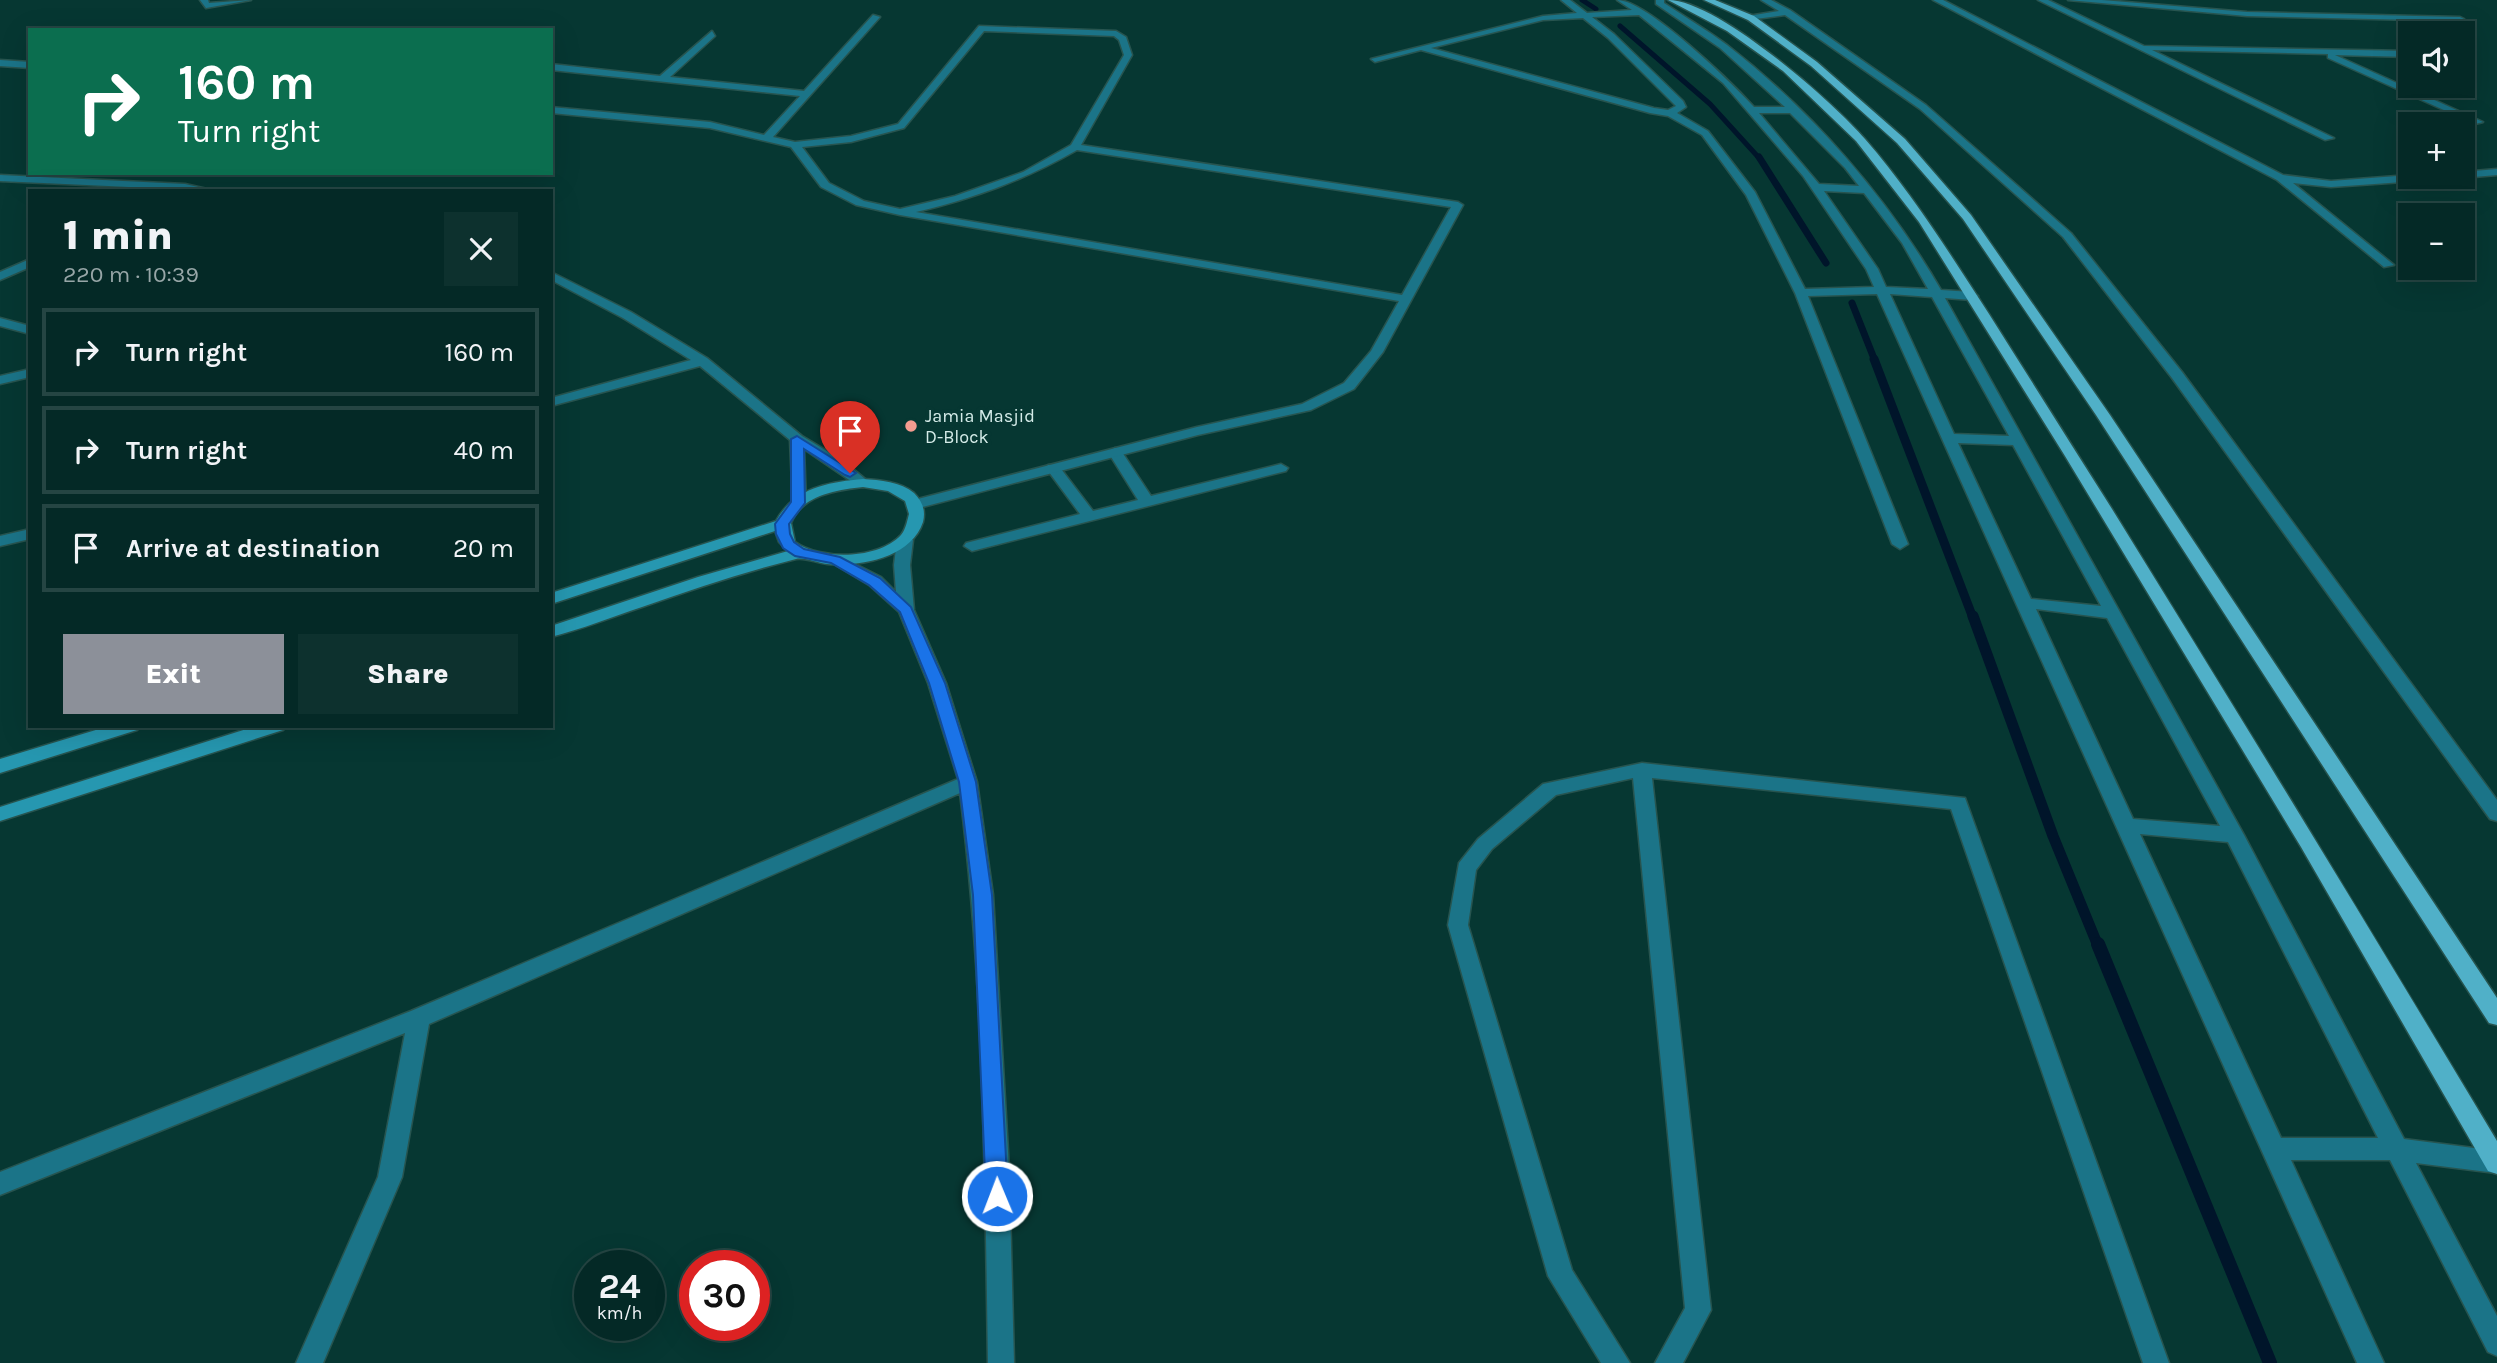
<!DOCTYPE html>
<html lang="en">
<head>
<meta charset="utf-8">
<style>
  :root { --surface:#042926; --page:#0d312e; --text:#f1f3f6; --muted:#97a6a7; --line:#254543; --accent:#8c9099 }
  body { margin:0; font-family:Karla,sans-serif; background:var(--page); color:var(--text); height:100vh; display:flex; flex-direction:column; font-size:26px; white-space:nowrap }
  * { box-sizing:border-box; margin:0 }
  p { font-size:23px; color:var(--muted) }
  .icon { flex:none; width:38px; height:38px; fill:none; stroke:currentColor; stroke-width:2; stroke-linecap:round; stroke-linejoin:round }
  .map { position:relative; flex:1; overflow:hidden }
  .sheet { position:absolute; left:28px; top:189px; width:525px; height:539px; display:flex; flex-direction:column; background:var(--surface); border-radius:0px; box-shadow:0 7px 28px #0002,0 0 0 2px var(--line) }
  .sheet>* { flex:none }
  .banner { position:absolute; left:28px; top:28px; width:525px; height:147px; border-radius:0px; box-shadow:0 7px 28px #0002,0 0 0 2px var(--line); background:#0b6e4f; color:#fff; overflow:hidden }
  .controls { position:absolute; left:2398px; top:21px; display:grid; gap:14px }
  .controls a { display:grid; place-items:center; width:77px; height:77px; border-radius:0px; background:var(--surface); box-shadow:0 7px 28px #0002,0 0 0 2px var(--line); font-size:35px }
  .speed { position:absolute; left:574px; top:1250px; display:flex; gap:14px; font-size:35px; font-weight:700; text-align:center }
  .speed>* { display:grid; place-content:center; width:91px; height:91px; border-radius:50%; background:var(--surface); box-shadow:0 7px 28px #0002,0 0 0 2px var(--line); line-height:1 }
  .speed small { font-size:18px; font-weight:400 }
  .speed .limit { border:10px solid #d22; background:#fff; color:#111 }
  .pin { position:absolute; display:grid; place-items:center; width:60px; height:60px; color:#fff; margin:-72px -30px; border-radius:50% 50% 50% 0; rotate:-45deg; box-shadow:0 0 7px #0007 }
  .pin .icon { rotate:45deg }
  .me { position:absolute; width:77px; margin:-38px; rotate:359deg; stroke-linejoin:round; filter:drop-shadow(0 0 5px #0008) }
  .turn { display:flex; align-items:center; gap:24px; height:147px; padding:0 35px; font-size:32px }
  .turn .icon { width:91px; height:91px; stroke-width:2.5 }
  .turn b { display:block; font-size:49px; line-height:60px }
  .round { display:grid; place-items:center; flex:none; width:74px; height:74px; border-radius:0px; background:var(--page) }
  .summary { display:flex; align-items:center; justify-content:space-between; height:119px; padding:0 35px }
  h1 { font-size:42px; font-weight:800; line-height:52px }
  .cta { display:flex; gap:14px; margin-top:auto; padding:14px 35px }
  .cta a { flex:1; height:80px; border-radius:0px; background:var(--accent); color:#fff; font-size:28px; font-weight:800; line-height:80px; text-align:center }
  .cta a+a { background:var(--page); color:var(--text) }
  ul { padding:0; list-style:none }
  li { display:flex; align-items:center; gap:21px; height:88px; margin:0 14px 10px; padding:0 21px; border:4px solid var(--line); border-radius:0px }
  li div { flex:1 }
  li b { display:block; font-size:26px }
  li em { font-style:normal }
  .map>svg:first-child { display:block }
  .lines { fill:none; stroke-linecap:round; stroke-linejoin:round }
  .stream-far4 { stroke:#00152a; stroke-width:5 }
  .stream-far3 { stroke:#00152a; stroke-width:7 }
  .stream-far2 { stroke:#00152a; stroke-width:9 }
  .stream-far1 { stroke:#00152a; stroke-width:11 }
  .stream { stroke:#00152a; stroke-width:14 }
  .lane-casing { stroke:#27544f; stroke-width:3 }
  .street-casing { stroke:#27544f; stroke-width:3 }
  .secondary-casing { stroke:#27544f; stroke-width:3 }
  .primary-casing { stroke:#27544f; stroke-width:3 }
  .lane { fill:#1b7488; fill-rule:evenodd }
  .street { fill:#1b7488; fill-rule:evenodd }
  .secondary { fill:#2697b0; fill-rule:evenodd }
  .primary { fill:#50b0c8; fill-rule:evenodd }
  .route { fill:#1a73e8; stroke:#114b97; stroke-width:2 }
  .poi-dot { fill:#f59c90; stroke:#063732; stroke-width:2.5 }
  .labels { text-anchor:middle; stroke-width:7; stroke-linejoin:round; paint-order:stroke }
  .far-poi-label { font-size:18px; fill:#d4ebe8; stroke:#063732; text-anchor:start }
</style>
</head>
<body>
<div class="map">
<svg width="2497" height="1363" viewBox="0 0 2497 1363">
  <rect width="100%" height="100%" fill="#063732"/>
  <g class="lines">
    <path class="stream-far4" d="M1582,0L1596,9
      M1620,26L1710,104L1760,159"/>
    <path class="stream-far3" d="M1759,157L1826,263
      M1852,303L1875,361"/>
    <path class="stream-far2" d="M1874,359L1973,618"/>
    <path class="stream-far1" d="M1973,616L2053,836L2098,946"/>
    <path class="stream" d="M2098,944L2270,1363"/>
    <g class="lane-casing">
      <path id="lane" d="M1115,448L1120,449L1151,496L1281,464L1288,468L1286,471L972,551L964,546L966,543L1080,514L1046,468L1048,465H1058L1093,511L1138,500L1108,452Z"/>
    </g>
    <g class="street-casing">
      <path id="street" d="M200,0H208L209,3L251,0L206,8Z
        M1561,0H1570L1587,13L1632,10L1617,0C1647,0 1732,83 1754,107H1785L1720,48L1656,4V0H1664V3C1685,17 1707,30 1727,45C1812,111 1887,197 1941,290L1972,292L1978,296L1972,300L1945,298L2244,835L2404,1139L2497,1151L2496,1173L2416,1163L2497,1316V1356L2488,1352L2390,1160H2291L2384,1363H2357L1877,294L1808,296L1908,544L1900,549L1892,544L1795,293L1746,195L1702,135L1668,116L1650,113L1421,50L1375,62L1371,59L1543,16L1577,13ZM1639,15L1723,83L1803,176L1866,269L1874,287L1805,289L1755,192L1708,131L1677,113L1686,107L1683,101L1614,34L1592,17ZM1583,18L1608,38L1676,106L1668,110L1654,108L1431,48L1543,20ZM1759,113H1790L1845,168L1859,186L1819,184ZM1824,191L1864,193L1902,243L1928,289L1886,287L1878,269ZM1890,294L1932,297L2009,436L1954,434ZM1958,443L2013,445L2101,606L2031,599ZM2036,609L2107,618L2220,826L2133,819ZM2140,834L2228,842L2378,1138H2281Z
        M1761,0H1771L1790,10L1926,105L2071,233L2182,372L2497,800V821L2490,819L2172,378L2063,237L1920,109L1785,15L1748,20V16L1779,11Z
        M1933,0H1943L2283,175L2331,181L2410,175L2437,177L2432,180L2331,187L2293,183L2394,265L2384,267L2277,180Z
        M2038,0H2048L2144,46L2410,51V57L2335,55L2483,122L2475,124L2328,58V54L2152,50L2334,138L2325,140Z
        M2068,0H2102L2247,12L2460,17L2464,19L2460,21L2247,16Z
        M873,15L880,17L773,137L795,142L851,136L898,124L979,26L1116,31L1126,37L1132,55L1081,145L1458,202L1463,205L1383,352L1354,389L1311,410L1198,435L915,509L910,507L907,504L910,501L1197,427L1302,404L1344,383L1371,351L1399,301L900,215L856,205L821,187L791,147L710,128L551,113V107L710,122L764,135L800,96L551,70V64L660,76L712,31L715,36L670,77L804,91ZM984,31L1114,36L1119,40L1124,55L1071,145L1023,172L955,196L900,209L864,201L829,183L802,147L851,142L904,128ZM1077,150L1451,207L1402,295L916,212C975,198 1024,180 1077,150Z
        M0,60L30,62V68L0,66Z
        M2497,169V175L2462,178L2458,177H2462V172Z
        M0,175L185,184L216,191L0,181Z
        M30,259V267L0,280V272Z
        M551,272L631,312L707,358L802,436L842,460L870,483L863,487L858,486L804,449L806,503L803,506H793L790,440L700,366L551,406V398L691,360L623,318L551,280Z
        M0,318L30,326V334L0,326Z
        M30,369V377L0,384V376Z
        M30,529V539L0,546V536Z
        M905,535L913,540L910,565L914,610L946,683L977,782L993,895L1009,1168L1014,1363H988C985,1173 984,982 960,793L429,1024L402,1177L323,1363H296L378,1177L405,1033L0,1195V1172L411,1011L958,779L928,683L899,612L869,585L827,560L835,555L841,557L881,577L896,592L894,565L897,540Z
        M1642,763L1965,798L2169,1363H2143L1951,809L1652,778L1711,1310L1683,1363H1655L1685,1308L1633,778L1556,795L1492,849L1476,870L1468,925L1572,1270L1630,1363H1601L1548,1276L1448,925L1459,863L1478,839L1543,784Z"/>
    </g>
    <g class="secondary-casing">
      <path id="secondary" d="M863,479C880,480 901,482 914,493C922,501 926,510 923,522C911,558 860,567 827,564C817,563 805,557 796,559C744,572 693,589 642,607C612,617 582,629 551,637V626L698,577L788,551L779,542L775,531L551,604V593L776,521C794,488 828,482 863,479ZM863,487L888,491L905,501L909,514C907,521 906,529 901,535C878,560 820,560 795,542L791,523C802,495 836,490 863,487Z
        M109,726H140L137,730L0,773V759Z
        M256,726H286L283,730L0,821V807Z"/>
    </g>
    <g class="primary-casing">
      <path id="primary" d="M1668,0C1717,0 1832,101 1865,139C1912,193 1950,254 1989,314C2030,379 2071,444 2112,509C2242,719 2370,929 2497,1141V1174L2488,1171L2301,847L2065,456L1919,222L1856,141L1783,71L1727,31Z
        M1704,0H1715L1754,16L1817,62L1905,139L1971,215L2110,415L2497,998V1025L2489,1023L2096,415L1963,219L1897,143L1811,66L1748,20Z"/>
    </g>
    <use href="#lane" class="lane"/>
    <use href="#street" class="street"/>
    <use href="#secondary" class="secondary"/>
    <use href="#primary" class="primary"/>
  </g>
  <path class="route" d="M797,436L856,473L850,477L845,475L804,449L805,503L789,524L790,534L794,542L804,549L840,557L880,578L911,607L945,683L976,782L992,895L1008,1196L1005,1203L997,1206L989,1203L986,1196L973,895L959,782L929,683L900,612L869,585L831,563L795,556L783,548L776,534L775,524L791,502V439Z"/>
  <circle class="poi-dot" cx="911" cy="426" r="7"/>
  <g class="labels">
    <g class="far-poi-label">
      <text x="925" y="422">Jamia Masjid<tspan x="925" dy="21">D-Block</tspan></text>
    </g>
  </g>
</svg>
<div class="controls">
<a><svg class="icon" aria-label="sound" viewBox="0 0 24 24"><path d="M4 9h4l5-4v14l-5-4H4zM17 9q2 3 0 6"/></svg></a>
<a>+</a>
<a>−</a>
</div>
<div class="speed"><div>24<small>km/h</small></div><div class="limit">30</div></div>
<div class="pin" style="left:850px;top:473px;background:#d93025"><svg class="icon" aria-label="arrive" viewBox="0 0 24 24"><path d="M6 21V4h12l-3 4 3 4H6"/></svg></div>
<svg class="me" style="left:997px;top:1196px" viewBox="-20 -20 40 40"><circle r="17" fill="#1a73e8" stroke="#fff" stroke-width="3"/><path d="M0-11L8 9 0 5-8 9z" fill="#fff"/></svg>
<div class="banner">
<div class="turn"><svg class="icon" aria-label="right" viewBox="0 0 24 24"><path d="M7 20v-9h11M14 6l5 5-5 5"/></svg><div><b>160 m</b>Turn right</div></div>
</div>
<section class="sheet">
<div class="summary"><div><h1>1 min</h1><p>220 m · 10:39</p></div><a class="round"><svg class="icon" aria-label="close" viewBox="0 0 24 24"><path d="M6 6l12 12M18 6L6 18"/></svg></a></div>
<ul>
<li><svg class="icon" aria-label="right" viewBox="0 0 24 24"><path d="M7 20v-9h11M14 6l5 5-5 5"/></svg><div><b>Turn right</b></div><em>160 m</em></li>
<li><svg class="icon" aria-label="right" viewBox="0 0 24 24"><path d="M7 20v-9h11M14 6l5 5-5 5"/></svg><div><b>Turn right</b></div><em>40 m</em></li>
<li><svg class="icon" aria-label="arrive" viewBox="0 0 24 24"><path d="M6 21V4h12l-3 4 3 4H6"/></svg><div><b>Arrive at destination</b></div><em>20 m</em></li>
</ul>
<div class="cta"><a>Exit</a><a>Share</a></div>
</section>
</div>
</body>
</html>
